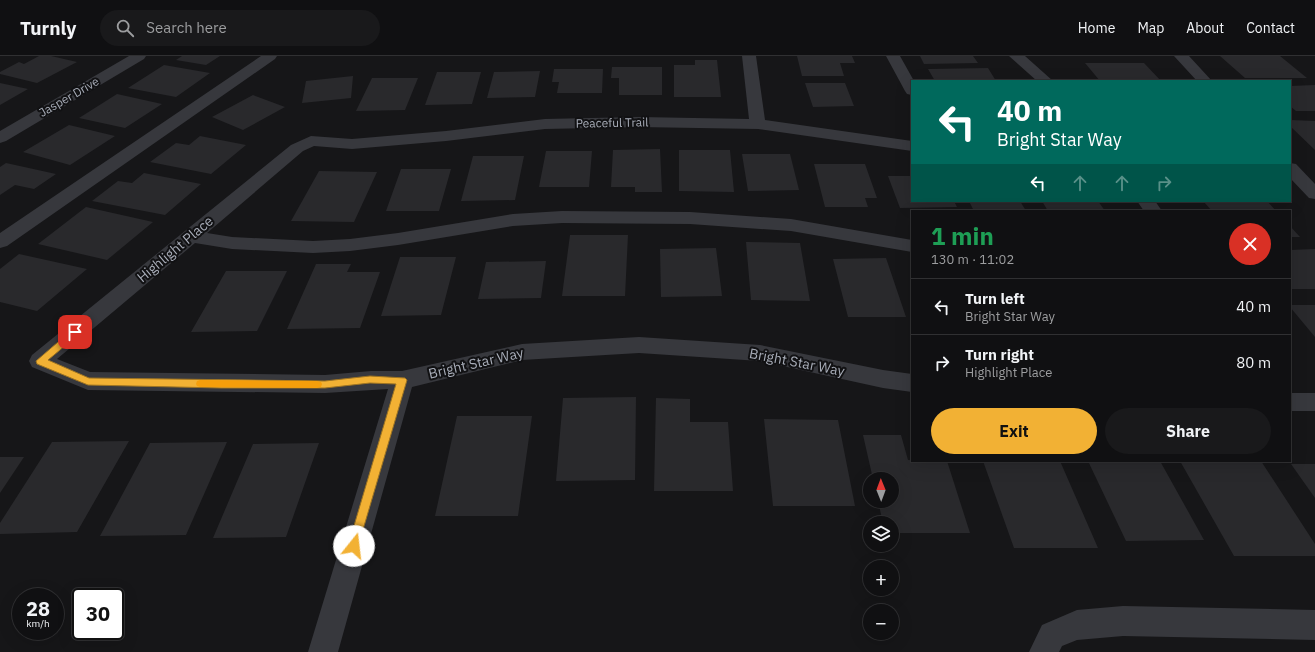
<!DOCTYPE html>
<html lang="en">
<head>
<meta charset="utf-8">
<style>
  :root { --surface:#101012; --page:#19191b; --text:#f1f3f6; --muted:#9c9d9f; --line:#303032; --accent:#f2b134 }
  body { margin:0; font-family:"IBM Plex Sans",sans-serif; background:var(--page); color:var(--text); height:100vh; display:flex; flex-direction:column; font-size:15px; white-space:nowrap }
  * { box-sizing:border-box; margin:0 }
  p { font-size:13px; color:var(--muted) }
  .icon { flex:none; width:22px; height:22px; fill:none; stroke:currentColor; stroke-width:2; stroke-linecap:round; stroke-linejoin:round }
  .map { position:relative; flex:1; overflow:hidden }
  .sheet { position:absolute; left:911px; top:154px; width:380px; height:252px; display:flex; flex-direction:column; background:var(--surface); border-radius:0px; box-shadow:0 4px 16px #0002,0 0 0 1px var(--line) }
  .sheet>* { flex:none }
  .banner { position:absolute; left:911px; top:24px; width:380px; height:122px; border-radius:0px; box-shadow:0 4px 16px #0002,0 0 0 1px var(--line); background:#00695c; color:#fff; overflow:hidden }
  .needle { width:26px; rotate:359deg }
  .tools { position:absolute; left:863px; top:416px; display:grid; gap:8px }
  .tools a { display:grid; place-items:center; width:36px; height:36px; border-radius:50%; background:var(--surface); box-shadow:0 4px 16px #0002,0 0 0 1px var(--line); font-size:20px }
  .speed { position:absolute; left:12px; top:532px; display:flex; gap:8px; font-size:20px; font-weight:700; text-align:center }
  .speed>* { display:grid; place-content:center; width:52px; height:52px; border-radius:50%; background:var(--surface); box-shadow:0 4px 16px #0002,0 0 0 1px var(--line); line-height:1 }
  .speed small { font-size:10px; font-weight:400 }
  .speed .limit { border:2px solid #111; border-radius:6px; background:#fff; color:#111 }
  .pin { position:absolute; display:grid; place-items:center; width:34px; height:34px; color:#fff; margin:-17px; border-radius:8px; box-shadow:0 2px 6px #0006 }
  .me { position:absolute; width:44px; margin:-22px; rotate:16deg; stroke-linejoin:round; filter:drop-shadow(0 0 3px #0008) }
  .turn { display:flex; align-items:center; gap:14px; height:84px; padding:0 20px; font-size:18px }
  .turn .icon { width:52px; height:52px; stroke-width:2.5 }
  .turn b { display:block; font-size:28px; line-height:34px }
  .lanes { display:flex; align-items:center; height:38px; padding:0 20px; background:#0003; justify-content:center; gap:20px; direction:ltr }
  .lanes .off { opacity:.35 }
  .round { display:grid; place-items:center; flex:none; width:42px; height:42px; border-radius:21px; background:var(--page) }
  .head { display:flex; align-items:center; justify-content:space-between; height:68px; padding:0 20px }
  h1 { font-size:24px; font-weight:800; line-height:30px; color:#1e9e55 }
  .action { display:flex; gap:8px; margin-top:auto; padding:8px 20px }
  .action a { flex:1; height:46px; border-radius:24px; background:var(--accent); color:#111; font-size:16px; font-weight:800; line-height:46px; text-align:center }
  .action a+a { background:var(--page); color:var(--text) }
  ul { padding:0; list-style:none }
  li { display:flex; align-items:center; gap:12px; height:56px; padding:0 20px; border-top:1px solid var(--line) }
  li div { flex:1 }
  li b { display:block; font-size:15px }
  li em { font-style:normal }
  header { display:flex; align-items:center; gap:24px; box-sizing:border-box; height:56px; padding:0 20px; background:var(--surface); border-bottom:1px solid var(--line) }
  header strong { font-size:19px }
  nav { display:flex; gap:22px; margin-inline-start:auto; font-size:14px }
  .search { width:280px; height:36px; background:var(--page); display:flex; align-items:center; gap:10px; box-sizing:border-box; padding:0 14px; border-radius:22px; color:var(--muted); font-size:15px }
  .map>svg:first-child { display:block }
  .building { fill:#29292c }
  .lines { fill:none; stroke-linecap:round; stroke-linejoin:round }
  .minor { fill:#37383d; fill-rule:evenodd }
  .route { fill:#f2b134; stroke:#9d7322 }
  .slow { fill:#f59e0b }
  .labels { text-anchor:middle; stroke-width:4; stroke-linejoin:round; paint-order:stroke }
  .far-street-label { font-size:12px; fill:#a8adb8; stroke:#111113 }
  .street-label { font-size:14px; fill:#a8adb8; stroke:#111113 }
</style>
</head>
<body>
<header>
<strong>Turnly</strong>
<div class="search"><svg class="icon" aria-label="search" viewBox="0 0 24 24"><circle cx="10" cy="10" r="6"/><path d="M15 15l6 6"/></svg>Search here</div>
<nav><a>Home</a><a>Map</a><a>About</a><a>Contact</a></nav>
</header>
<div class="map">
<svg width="1315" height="596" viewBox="0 0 1315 596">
  <rect width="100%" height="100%" fill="#161618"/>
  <path class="building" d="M39,0H51L77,6L37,27L0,18V16L19,6L24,8Z
    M182,0H220L206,9L176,4Z
    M797,0H852L855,7H840L844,20H802Z
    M920,0H973L978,7L924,8Z
    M1220,0H1280L1307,22H1245Z
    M695,4H717L721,41H674V9H695Z
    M1085,7H1144L1161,25H1100Z
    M164,9L210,17L176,41L128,32Z
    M612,11H662V39H619V22H611Z
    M988,12L996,25H935L928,13Z
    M554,13H603L602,37H557L559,26H552Z
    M540,15L535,41L487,42L494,16Z
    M437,16H481L472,48L425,49Z
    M353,20L351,42L302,47L306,25Z
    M372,22H418L405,54L356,55Z
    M0,27L28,33L0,49Z
    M805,27H845L854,50L813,51Z
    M1315,29V55H1296L1290,50V30Z
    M117,38L162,48L125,72L79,62Z
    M253,39L285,51L243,74L212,61Z
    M1290,64L1315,65V94L1290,70Z
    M69,69L115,80L70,109L23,96Z
    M200,80L246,89L211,118L150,106L176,87L189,89Z
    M660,93L662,136H635V131H611L613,94Z
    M679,94H730L734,136L679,135Z
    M546,95H592L589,131H539Z
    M742,98H790L799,134L748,135Z
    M473,100H524L515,144L461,145Z
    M6,107L56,118L34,133L15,129L0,139V111Z
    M814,108H865L877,142H865L868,151H825Z
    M401,113H451L439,155H386Z
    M319,115L377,116L354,166L291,165Z
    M144,117L201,128L165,159L92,145L118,125L132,127Z
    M888,120H912V145H954L957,151L900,152Z
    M969,145H1020L1026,155H974Z
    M1042,145H1098L1105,155H1048Z
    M1267,145L1276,155H1212L1204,146Z
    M86,151L153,166L107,204L38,188Z
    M1290,170L1300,181H1290Z
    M570,179H628L625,240H562Z
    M746,186L800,187L810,245L751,244Z
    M716,192L722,240L661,241L660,193Z
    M1315,193V233H1290V194Z
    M19,198L87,213L37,255L0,246V213Z
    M400,201H456L441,259L381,260Z
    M886,202L906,261H848L833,203Z
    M546,205L541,242L478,243L486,206Z
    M316,208H351L347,216H380L360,272L287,273Z
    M226,215H287L257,275L191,276Z
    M1290,249H1315V281L1290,251Z
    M636,341L635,424L556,425L563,342Z
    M656,342L690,343V366H728L733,435H654Z
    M457,360H532L518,460H435Z
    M764,363L838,364L855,450H773Z
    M863,379H901L908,404L947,405L970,477H892V467H883L878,445H892V423H873Z
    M129,385L77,476L0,478V467L52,386Z
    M227,386L186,479L100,480L150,387Z
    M319,387L286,481L213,482L253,388Z
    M0,401H24L0,437Z
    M983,405H1060L1098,492H1014Z
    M1088,405H1160L1204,484L1126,485Z
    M1180,405H1261L1315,488V500H1234Z
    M1291,408H1315V442Z"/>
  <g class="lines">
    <path class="minor" d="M129,0H146L144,3L6,85L0,87V75Z
      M261,0H277L275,3L7,190L0,192V177Z
      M742,0H756L765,64L912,85V95L758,73L639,71L545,73L446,85L352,93L314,90L303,95L207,177L232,181L313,185L350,183L398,177L513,158L562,155L690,156L791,163L912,184V196L791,175L690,168L562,167L513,170L398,189L350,195L313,197L232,193L195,187L57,303L90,316L325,319L371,315H402L522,288L639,281L760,289L883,314L912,318V336L883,332L760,305L639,297L522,304L412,331L338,596H308L388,333L325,337L88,334L32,311L29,305L32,299L291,89L311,80L352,83L446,75L545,63L639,61L749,63Z
      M886,0H900L914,25H912V39L907,38L905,35Z
      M1009,0H1025L1053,25H1037Z
      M1174,0H1189L1212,25H1197Z
      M1290,107L1296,108L1315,128V143L1309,142L1290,122Z
      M1137,145H1155L1162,155H1144Z
      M1290,337H1315V355H1290Z
      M1123,550L1315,554V584L1123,580L1077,584L1062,590L1059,596H1029L1042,569L1077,554Z"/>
  </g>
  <path class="route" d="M75,273L80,276L78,279L48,304L89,322L325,325L370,320L405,322L407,324L357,494L354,496L350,494L348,490L396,328L370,327L325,332H221L88,329L37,308L36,305L72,274Z"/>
  <path class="slow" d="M200,324L317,325L321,326L322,328L321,331L317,332L200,331L197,330L196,328L197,325Z"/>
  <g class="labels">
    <g class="far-street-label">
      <text transform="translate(69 41) rotate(-30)" y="4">Jasper Drive</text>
      <text transform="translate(612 67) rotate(-1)" y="4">Peaceful Trail</text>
    </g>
    <g class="street-label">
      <text transform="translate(175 193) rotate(-40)" y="5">Highlight Place</text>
      <text transform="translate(797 306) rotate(11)" y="5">Bright Star Way</text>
      <text transform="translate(476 307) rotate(-13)" y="5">Bright Star Way</text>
    </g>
  </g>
</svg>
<div class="tools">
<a><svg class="needle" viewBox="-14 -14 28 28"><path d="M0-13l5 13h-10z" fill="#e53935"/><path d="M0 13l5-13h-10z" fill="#9c9d9f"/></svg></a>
<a><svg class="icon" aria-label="layers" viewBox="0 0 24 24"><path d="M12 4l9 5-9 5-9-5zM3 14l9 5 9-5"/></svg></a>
<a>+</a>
<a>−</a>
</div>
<div class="speed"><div>28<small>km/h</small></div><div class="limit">30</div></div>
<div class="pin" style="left:75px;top:276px;background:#d93025"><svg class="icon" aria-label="arrive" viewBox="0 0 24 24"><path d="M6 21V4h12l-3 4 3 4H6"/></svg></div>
<svg class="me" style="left:354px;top:490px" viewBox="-20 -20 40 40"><circle r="19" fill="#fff"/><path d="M0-13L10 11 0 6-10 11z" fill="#f2b134"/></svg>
<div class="banner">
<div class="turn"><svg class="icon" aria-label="left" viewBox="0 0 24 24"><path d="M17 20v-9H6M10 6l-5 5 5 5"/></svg><div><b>40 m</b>Bright Star Way</div></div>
<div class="lanes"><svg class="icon" aria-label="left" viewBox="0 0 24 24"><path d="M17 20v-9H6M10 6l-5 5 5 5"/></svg><svg class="icon off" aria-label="ahead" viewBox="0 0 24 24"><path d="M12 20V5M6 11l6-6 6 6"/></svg><svg class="icon off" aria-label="ahead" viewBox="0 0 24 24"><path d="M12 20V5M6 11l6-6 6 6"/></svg><svg class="icon off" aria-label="right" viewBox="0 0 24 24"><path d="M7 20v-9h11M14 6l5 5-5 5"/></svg></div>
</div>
<section class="sheet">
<div class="head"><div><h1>1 min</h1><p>130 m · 11:02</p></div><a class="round" style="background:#d93025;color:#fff"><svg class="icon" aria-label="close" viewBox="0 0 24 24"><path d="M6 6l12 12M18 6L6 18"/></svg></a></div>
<ul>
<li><svg class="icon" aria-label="left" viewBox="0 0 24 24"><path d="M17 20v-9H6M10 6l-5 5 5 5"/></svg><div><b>Turn left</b><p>Bright Star Way</p></div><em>40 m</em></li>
<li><svg class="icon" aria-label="right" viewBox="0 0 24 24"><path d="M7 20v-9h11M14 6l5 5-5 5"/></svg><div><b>Turn right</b><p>Highlight Place</p></div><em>80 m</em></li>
</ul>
<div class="action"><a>Exit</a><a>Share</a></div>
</section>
</div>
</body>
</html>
